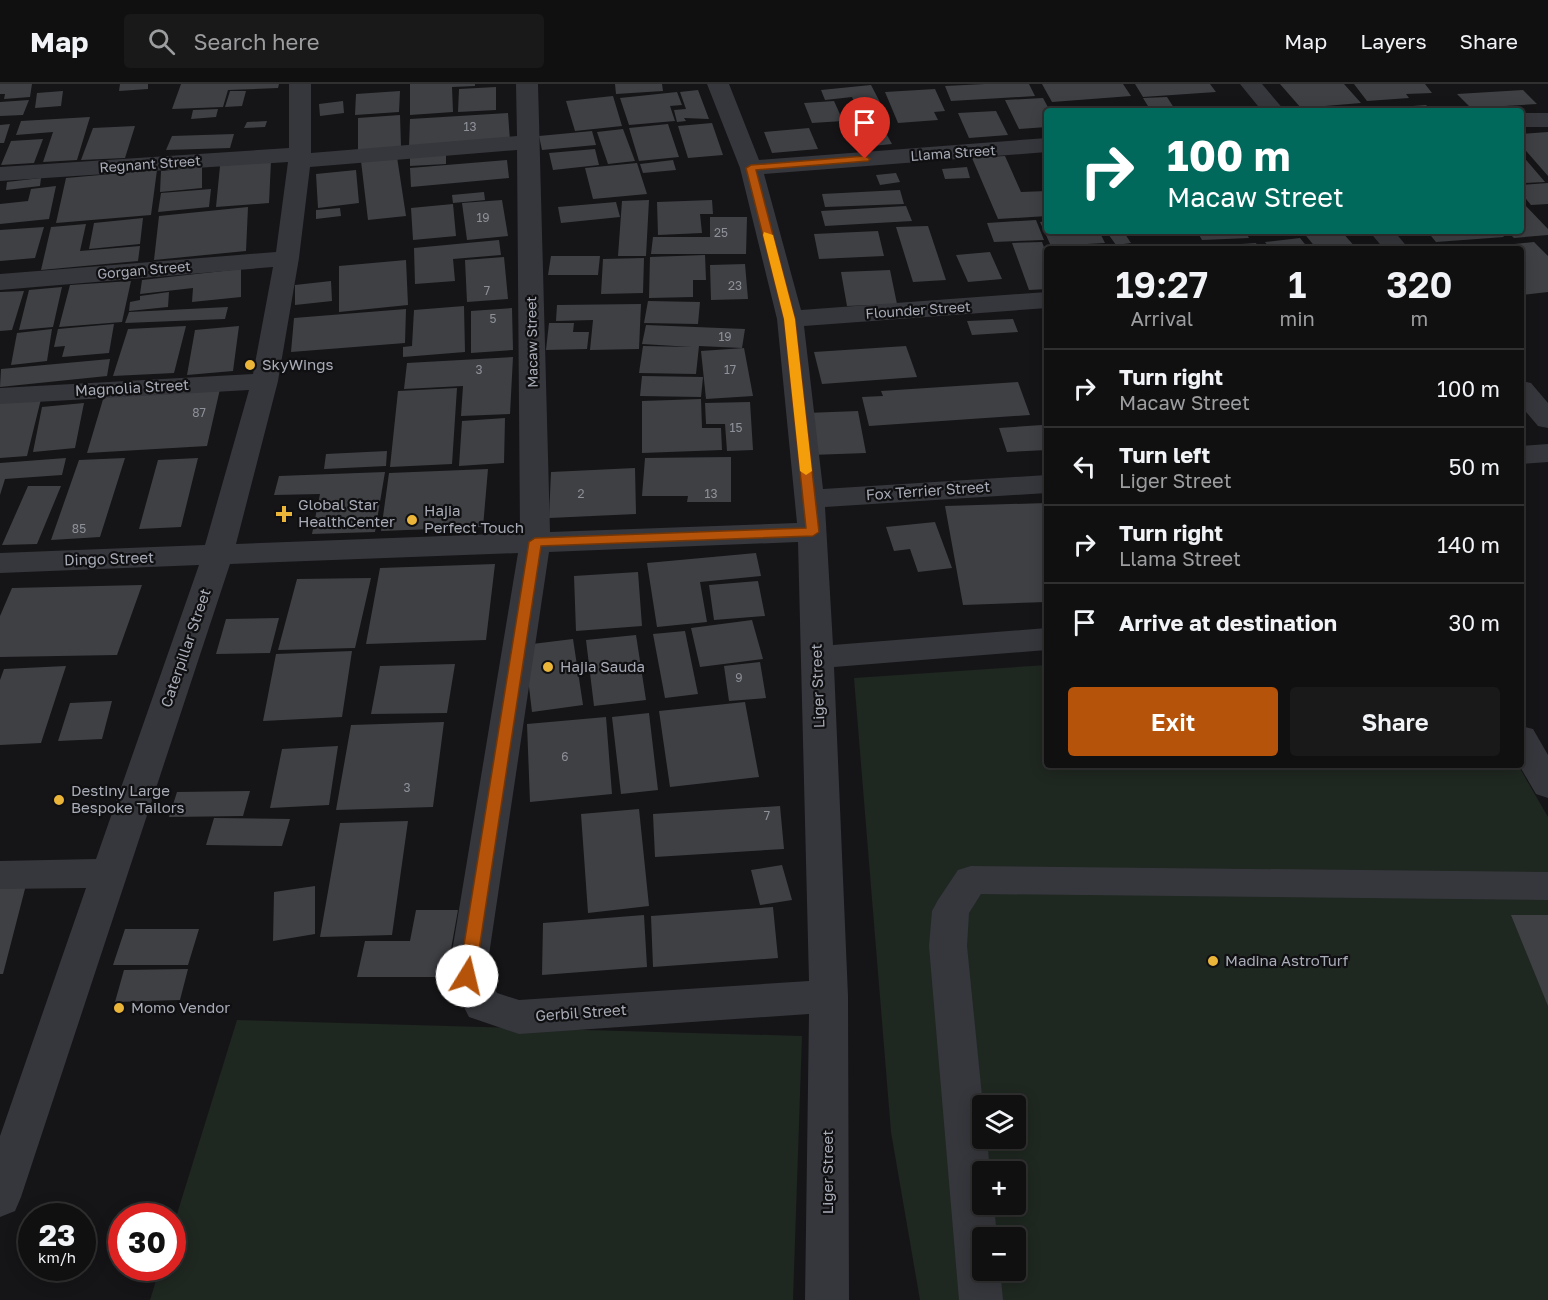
<!DOCTYPE html>
<html lang="en">
<head>
<meta charset="utf-8">
<style>
  :root { --surface:#101011; --page:#19191a; --text:#f1f3f6; --muted:#9c9d9f; --line:#303031; --accent:#b45309 }
  body { margin:0; font-family:"Golos Text",sans-serif; background:var(--page); color:var(--text); height:100vh; display:flex; flex-direction:column; font-size:22px; white-space:nowrap }
  * { box-sizing:border-box; margin:0 }
  p { font-size:20px; color:var(--muted) }
  .icon { flex:none; width:33px; height:33px; fill:none; stroke:currentColor; stroke-width:2; stroke-linecap:round; stroke-linejoin:round }
  .map { position:relative; flex:1; overflow:hidden }
  .sheet { position:absolute; left:1044px; top:162px; width:480px; height:522px; display:flex; flex-direction:column; background:var(--surface); border-radius:6px; box-shadow:0 3px 15px #0003,0 0 0 2px var(--line) }
  .sheet>* { flex:none }
  .hud { position:absolute; left:1044px; top:24px; width:480px; height:126px; border-radius:6px; box-shadow:0 3px 15px #0003,0 0 0 2px var(--line); background:#00695c; color:#fff; overflow:hidden }
  .tools { position:absolute; left:972px; top:1011px; display:grid; gap:12px }
  .tools a { display:grid; place-items:center; width:54px; height:54px; border-radius:6px; background:var(--surface); box-shadow:0 3px 15px #0003,0 0 0 2px var(--line); font-size:30px }
  .speed { position:absolute; left:18px; top:1119px; display:flex; gap:12px; font-size:30px; font-weight:700; text-align:center }
  .speed>* { display:grid; place-content:center; width:78px; height:78px; border-radius:50%; background:var(--surface); box-shadow:0 3px 15px #0003,0 0 0 2px var(--line); line-height:1 }
  .speed small { font-size:15px; font-weight:400 }
  .speed .limit { border:9px solid #d22; background:#fff; color:#111 }
  .pin { position:absolute; display:grid; place-items:center; width:51px; height:51px; color:#fff; margin:-62px -26px; border-radius:50% 50% 50% 0; rotate:-45deg; box-shadow:0 0 6px #0007 }
  .pin .icon { rotate:45deg }
  .me { position:absolute; width:66px; margin:-33px; rotate:9deg; stroke-linejoin:round; filter:drop-shadow(0 0 4px #0008) }
  .turn { display:flex; align-items:center; gap:21px; height:126px; padding:0 24px; font-size:27px }
  .turn .icon { width:78px; height:78px; stroke-width:2.5 }
  .turn b { display:block; font-size:42px; line-height:51px }
  .eta { display:flex; justify-content:space-evenly; align-items:center; height:102px; text-align:center }
  .eta b { font-size:36px; font-weight:600; line-height:42px }
  .primary-button { display:flex; gap:12px; margin-top:auto; padding:12px 24px }
  .primary-button a { flex:1; height:69px; border-radius:6px; background:var(--accent); color:#fff; font-size:24px; font-weight:600; line-height:69px; text-align:center }
  .primary-button a+a { background:var(--page); color:var(--text) }
  ul { padding:0; list-style:none }
  li { display:flex; align-items:center; gap:18px; height:78px; padding:0 24px; border-top:2px solid var(--line) }
  li div { flex:1 }
  li b { display:block; font-size:22px }
  li em { font-style:normal }
  header { display:flex; align-items:center; gap:36px; box-sizing:border-box; height:84px; padding:0 30px; background:var(--surface); border-bottom:2px solid var(--line) }
  header strong { font-size:28px }
  nav { display:flex; gap:33px; margin-inline-start:auto; font-size:21px }
  .search { width:420px; height:54px; background:var(--page); display:flex; align-items:center; gap:15px; box-sizing:border-box; padding:0 21px; border-radius:6px; color:var(--muted); font-size:22px }
  .map>svg:first-child { display:block }
  .green { fill:#1f2721; fill-rule:evenodd }
  .building { fill:#3f4044 }
  .lines { fill:none; stroke-linecap:round; stroke-linejoin:round }
  .minor { fill:#36373c; fill-rule:evenodd }
  .route { fill:#b45309; stroke:#753606; stroke-width:1.5 }
  .slow { fill:#f59e0b }
  .poi-dot { fill:#ebb539; stroke:#101012; stroke-width:2 }
  .labels { text-anchor:middle; stroke-width:4.5; stroke-linejoin:round; paint-order:stroke }
  .number-label { font-size:12px; fill:#8e919a }
  .far-street-label { font-size:14px; fill:#a8acb7; stroke:#101012 }
  .poi-label { font-size:15px; fill:#a8acb7; stroke:#101012; text-anchor:start }
  .street-label { font-size:15px; fill:#a8acb7; stroke:#101012 }
</style>
</head>
<body>
<header>
<strong>Map</strong>
<div class="search"><svg class="icon" aria-label="search" viewBox="0 0 24 24"><circle cx="10" cy="10" r="6"/><path d="M15 15l6 6"/></svg>Search here</div>
<nav><a>Map</a><a>Layers</a><a>Share</a></nav>
</header>
<div class="map">
<svg width="1548" height="1216" viewBox="0 0 1548 1216">
  <rect width="100%" height="100%" fill="#151517"/>
  <path class="green" d="M1047,581V681H1518L1548,733V1216H920L891,1048L854,594ZM982,1022H1016V1054H982ZM982,1088H1016V1120H982ZM982,1154H1016V1186H982Z
    M237,936L802,952L793,1216H150L160,1184H172L173,1143Z"/>
  <path class="building" d="M0,0H32L30,13L4,15L5,10H0Z
    M120,0H148V5L119,7Z
    M181,0H279L278,4L228,6L223,23L172,25Z
    M410,0H475V2L452,3L453,28L410,31Z
    M615,0H662L663,7L616,10Z
    M985,0H1029L1035,12L951,17L945,2Z
    M1042,0H1123L1131,12L1052,18Z
    M1135,0H1210L1216,8L1143,13Z
    M1280,0H1344L1361,19L1301,24Z
    M1354,0H1425L1432,9L1406,10L1409,14L1367,17Z
    M871,1L883,24L858,26L852,13L825,16L821,6Z
    M496,3V26L458,28L459,5Z
    M935,5L945,27L934,28L938,36L898,39L885,8Z
    M698,6L709,35L684,34L686,37L677,38L674,26L686,25L680,8Z
    M1523,6L1537,20L1471,24L1457,10Z
    M63,7L61,22L35,24L37,9Z
    M230,7H246L242,22L225,23Z
    M400,7L399,28L355,31L356,10Z
    M677,8L682,21L670,22L675,37L629,41L620,14Z
    M613,12L622,42L575,47L566,17Z
    M1167,13L1176,27H1151L1143,14Z
    M1043,14L1050,27H1047V43L1019,45L1005,16Z
    M29,16L23,31L0,32V18Z
    M343,17L344,29L320,32L319,20Z
    M834,17L843,37L812,39L804,19Z
    M1426,21L1432,27H1374L1372,25Z
    M218,25L216,33L191,35L193,26Z
    M873,26L892,60L862,63L844,29Z
    M996,27L1008,51L969,54L958,29Z
    M508,29L510,57L409,63L410,35Z
    M400,31L401,63L358,67V34Z
    M90,33L77,76L43,78L53,48L16,51L21,37Z
    M267,37L265,43L244,44L247,38Z
    M712,39L723,71L688,74L678,42Z
    M10,40L4,59H0V41Z
    M668,40L679,73L639,77L629,44Z
    M135,42L125,74L81,76L93,44Z
    M809,44L818,65L772,69L764,48Z
    M623,45L635,77L608,80L597,48Z
    M592,47L596,61L542,66L539,52Z
    M1548,48V92L1521,61V50Z
    M234,50L230,64L166,66L172,52Z
    M43,55L34,79L1,81L11,57Z
    M595,65L599,81L553,86L549,69Z
    M446,69V80L410,82V72Z
    M1521,70L1545,98L1522,99Z
    M1005,72L1021,108L1047,107V132L998,135L972,74Z
    M397,73L406,132L368,136L361,77Z
    M507,76L509,94L411,103L410,84Z
    M673,76L676,86L643,89L640,80Z
    M271,77L269,119L216,123L220,82Z
    M637,79L647,110L593,115L585,84Z
    M202,83V104L160,108L161,87Z
    M967,83L970,94L945,95L942,85Z
    M157,86L151,131L56,139L66,94Z
    M356,86L359,119L318,124L316,90Z
    M896,89L900,98L880,101L876,91Z
    M41,94L40,102L6,106L7,98Z
    M1548,99V120L1531,121L1521,109V101Z
    M56,102L49,135L0,140V120L28,117L31,105Z
    M211,105L209,123L158,128L161,109Z
    M900,106L904,120L825,123L822,110Z
    M484,108L485,116L453,119L452,111Z
    M502,116L508,152L467,156L462,119Z
    M649,116L646,172H618L622,117Z
    M712,116L713,130H700L702,149L658,151L657,118Z
    M1521,117L1548,145V151L1514,154L1507,147H1521Z
    M616,118L620,133L561,139L558,123Z
    M453,120L456,152L413,156L411,124Z
    M906,122L912,137L825,142L821,127Z
    M248,123L246,167L154,176L159,132Z
    M340,124L341,132L316,135V126Z
    M710,133H747L746,170H651L653,153H710Z
    M143,134L140,160L89,165L94,139Z
    M1036,136L1044,156L994,158L987,139Z
    M1047,137V147H1099L1105,159L1051,162L1040,138Z
    M86,140L80,167L140,162L138,177L41,186L51,143Z
    M928,142L946,196L913,198L896,143Z
    M44,143L35,174L0,177V146Z
    M878,147L884,172L819,175L814,150Z
    M1106,147H1123L1131,159L1116,161Z
    M1197,147H1245L1249,154L1202,156Z
    M1302,147H1341L1357,165H1317Z
    M1427,147H1499L1504,153L1436,158Z
    M1300,154L1309,165H1270L1265,158Z
    M499,156L501,171L453,175L455,197L415,200L414,164Z
    M1042,158L1047,171V205L1029,206L1012,159Z
    M1534,158L1548,172V208L1521,211V165L1486,163Z
    M1256,159L1259,165H1213L1211,162Z
    M1204,161L1206,165H1157L1156,163Z
    M990,168L1002,195L968,198L956,171Z
    M705,171L706,196H693V213L649,214L650,173Z
    M551,172H600L598,191H548Z
    M504,173L508,215L467,218L465,176Z
    M644,174L643,209L601,210L603,175Z
    M406,176L408,221L339,228V182Z
    M745,180L748,215L711,216L710,181Z
    M241,185V213L192,218L193,204L140,210L142,196Z
    M890,186L897,220L847,222L841,188Z
    M131,197L122,238L59,243L70,201Z
    M331,197L332,217L295,221V201Z
    M62,203L53,243L19,246L29,206Z
    M24,207L12,246L0,247V208Z
    M169,208L168,223L129,227L130,218L140,216V212Z
    M648,217L700,218L698,240L644,239Z
    M641,220L639,265L590,266L593,236L556,237L557,221Z
    M464,222L465,268L403,273V263L412,262L414,226Z
    M228,223L225,235L125,239L129,228Z
    M512,224L513,266L471,269V227Z
    M406,225L405,259L291,268L294,234Z
    M1013,235L1018,248L972,251L967,237Z
    M549,239H574L573,248H589L587,265L546,266Z
    M114,240L109,269L62,273L65,262L54,263L58,245Z
    M646,241L745,245L742,264L699,262L696,290L639,289L643,262L692,263L642,260Z
    M186,242L174,289L113,292L128,245Z
    M239,242L233,287L187,291L195,246Z
    M52,245L47,277L11,281L17,249Z
    M906,262L917,293L822,300L814,268Z
    M744,264L753,312L706,315L701,267Z
    M513,273L510,330L461,332L463,302L404,305L407,279Z
    M110,275L107,292L0,303L1,285Z
    M642,292L703,293L701,313L640,312Z
    M1018,298L1030,331L869,342L862,313L883,312L881,307Z
    M457,304L452,380L390,383L398,307Z
    M220,305L207,362L87,369L104,312Z
    M41,315L27,372L0,374V318Z
    M701,315L702,344H721L722,366L642,369V317Z
    M750,318L753,366L727,367L725,340H706L705,319Z
    M84,319L75,364L33,368L42,323Z
    M858,327L866,369L811,371L806,329Z
    M505,334L504,379L459,382L462,337Z
    M1042,341L1047,356V366L1007,368L999,344Z
    M387,367L386,382L324,385L326,370Z
    M731,373V418H687L688,412H642L645,374Z
    M66,374L62,391L5,395L0,411V379Z
    M125,374L100,453L51,456L79,376Z
    M198,374L181,443L139,445L158,376Z
    M635,384L636,430L549,434L551,388Z
    M488,385L483,443L381,447L389,389Z
    M385,388L375,448L312,450L320,410L274,411L279,392Z
    M28,402H61L37,460L2,461Z
    M1047,419V518L963,521L945,422Z
    M935,438L952,484L918,488L910,465L894,467L886,443Z
    M756,469L761,492L700,498L707,538L657,543L647,479Z
    M495,480L486,556L366,560L380,484Z
    M638,488L642,542L576,547L574,492Z
    M371,494L355,564L278,566L297,495Z
    M758,497L765,532L714,536L709,501Z
    M142,501L117,571L0,573V532L12,504Z
    M279,534L270,569L216,570L226,535Z
    M752,536L763,575L700,583L691,544Z
    M685,547L698,610L665,614L653,550Z
    M636,551L646,616L594,622L586,556Z
    M573,555L583,621L532,628L524,561Z
    M352,567L342,633L263,637L276,570Z
    M760,578L766,614L729,617L724,582Z
    M455,580L447,629L371,630L380,582Z
    M66,582L41,659L0,661V596L4,585Z
    M112,617L102,655L58,657L70,619Z
    M745,618L759,693L670,703L659,627Z
    M649,629L658,706L621,710L612,633Z
    M606,633L612,710L530,718L527,640Z
    M444,638L433,723L336,726L351,641Z
    M338,662L329,721L270,724L282,665Z
    M250,707L243,732L169,733L177,708Z
    M780,722L784,765L655,773L653,730Z
    M639,725L649,822L588,829L581,730Z
    M214,734L290,735L282,762L206,761Z
    M408,737L392,851L320,853L340,739Z
    M782,781L792,816L760,821L751,786Z
    M26,801L3,890H0V803Z
    M315,802V850L273,857L274,808Z
    M773,823L778,874L653,883L651,832Z
    M416,826H458L446,893H357L365,857H410Z
    M644,831L647,883L542,891L543,839Z
    M1511,831H1548V922Z
    M125,845H199L188,881H113Z
    M188,885L180,916L115,918L124,886Z"/>
  <g class="lines">
    <path class="minor" d="M289,0H311V69L517,52L516,0H538L550,448L797,439L777,235L740,84L707,0H729L759,76L1047,54V68L764,90L801,226L1047,208V224L804,242L823,405L1047,391V409L825,423L833,561L1047,544V566L834,583L848,912L849,1216H805L809,930L519,950L469,933L448,892L518,469L230,480L21,1113L15,1127L0,1133V1052L86,804L0,805V777L96,775L199,481L0,489V469L205,461L249,306L0,320V304L253,290L273,183L0,206V190L276,168L288,78L0,97V83L289,64ZM517,66L520,449L236,460L278,297L299,174L310,83ZM798,458L809,897L519,916L497,909L486,891L549,468Z
      M1240,0H1262L1285,27H1262Z
      M1521,29H1548V43H1521Z
      M1369,147H1394L1409,165H1384Z
      M1521,297L1531,299L1548,319V344L1538,342L1521,322Z
      M1548,360V378L1521,380V362Z
      M1521,642L1533,645L1548,671V714L1536,710L1519,681Z
      M971,782L1548,788V816L981,810L969,829L967,862L983,1022L982,1054H987L990,1088H982V1120H994L997,1154H982V1186H1000L1003,1216H959L929,862L932,827L938,816L958,786Z"/>
  </g>
  <path class="route" d="M865,72L870,75L868,77L756,86L795,235L819,448L813,452L541,462L475,892L472,897L467,899L461,897L459,892L529,458L535,454L806,444L784,235L746,84L751,81Z"/>
  <path class="slow" d="M764,148L773,151L795,235L812,387L806,391L800,387L784,235L763,151Z"/>
  <g class="poi-dot">
    <circle cx="250" cy="281" r="6"/>
    <path d="M281 421h6v6h6v6h-6v6h-6v-6h-6v-6h6z"/>
    <circle cx="412" cy="436" r="6"/>
    <circle cx="548" cy="583" r="6"/>
    <circle cx="59" cy="716" r="6"/>
    <circle cx="1213" cy="877" r="6"/>
    <circle cx="119" cy="924" r="6"/>
  </g>
  <g class="labels">
    <g class="number-label">
      <text x="470" y="47">13</text>
      <text x="483" y="138">19</text>
      <text x="721" y="153">25</text>
      <text x="735" y="206">23</text>
      <text x="487" y="211">7</text>
      <text x="493" y="239">5</text>
      <text x="725" y="257">19</text>
      <text x="479" y="290">3</text>
      <text x="730" y="290">17</text>
      <text x="199" y="333">87</text>
      <text x="736" y="348">15</text>
      <text x="581" y="414">2</text>
      <text x="711" y="414">13</text>
      <text x="79" y="449">85</text>
      <text x="739" y="598">9</text>
      <text x="565" y="677">6</text>
      <text x="407" y="708">3</text>
      <text x="767" y="736">7</text>
    </g>
    <g class="far-street-label">
      <text transform="translate(953 69) rotate(-4)" y="5">Llama Street</text>
      <text transform="translate(150 80) rotate(-4)" y="5">Regnant Street</text>
      <text transform="translate(144 186) rotate(-5)" y="5">Gorgan Street</text>
      <text transform="translate(918 226) rotate(-4)" y="5">Flounder Street</text>
      <text transform="translate(532 258) rotate(-91)" y="5">Macaw Street</text>
    </g>
    <g class="poi-label">
      <text x="262" y="286">SkyWings</text>
      <text x="298" y="426">Global Star<tspan x="298" dy="17">HealthCenter</tspan></text>
      <text x="424" y="432">Hajia<tspan x="424" dy="17">Perfect Touch</tspan></text>
      <text x="560" y="588">Hajia Sauda</text>
      <text x="71" y="712">Destiny Large<tspan x="71" dy="17">Bespoke Tailors</tspan></text>
      <text x="1225" y="882">Madina AstroTurf</text>
      <text x="131" y="929">Momo Vendor</text>
    </g>
    <g class="street-label">
      <text transform="translate(132 304) rotate(-3)" y="5">Magnolia Street</text>
      <text transform="translate(928 407) rotate(-4)" y="5">Fox Terrier Street</text>
      <text transform="translate(109 475) rotate(-2)" y="5">Dingo Street</text>
      <text transform="translate(186 564) rotate(-71)" y="5">Caterpillar Street</text>
      <text transform="translate(818 602) rotate(-92)" y="5">Liger Street</text>
      <text transform="translate(581 929) rotate(-4)" y="5">Gerbil Street</text>
      <text transform="translate(828 1088) rotate(-90)" y="5">Liger Street</text>
    </g>
  </g>
</svg>
<div class="tools">
<a><svg class="icon" aria-label="layers" viewBox="0 0 24 24"><path d="M12 4l9 5-9 5-9-5zM3 14l9 5 9-5"/></svg></a>
<a>+</a>
<a>−</a>
</div>
<div class="speed"><div>23<small>km/h</small></div><div class="limit">30</div></div>
<div class="pin" style="left:865px;top:75px;background:#d93025"><svg class="icon" aria-label="arrive" viewBox="0 0 24 24"><path d="M6 21V4h12l-3 4 3 4H6"/></svg></div>
<svg class="me" style="left:467px;top:892px" viewBox="-20 -20 40 40"><circle r="19" fill="#fff"/><path d="M0-13L10 11 0 6-10 11z" fill="#b45309"/></svg>
<div class="hud">
<div class="turn"><svg class="icon" aria-label="right" viewBox="0 0 24 24"><path d="M7 20v-9h11M14 6l5 5-5 5"/></svg><div><b>100 m</b>Macaw Street</div></div>
</div>
<section class="sheet">
<div class="eta">
<div><b>19:27</b><p>Arrival</p></div>
<div><b>1</b><p>min</p></div>
<div><b>320</b><p>m</p></div>
</div>
<ul>
<li><svg class="icon" aria-label="right" viewBox="0 0 24 24"><path d="M7 20v-9h11M14 6l5 5-5 5"/></svg><div><b>Turn right</b><p>Macaw Street</p></div><em>100 m</em></li>
<li><svg class="icon" aria-label="left" viewBox="0 0 24 24"><path d="M17 20v-9H6M10 6l-5 5 5 5"/></svg><div><b>Turn left</b><p>Liger Street</p></div><em>50 m</em></li>
<li><svg class="icon" aria-label="right" viewBox="0 0 24 24"><path d="M7 20v-9h11M14 6l5 5-5 5"/></svg><div><b>Turn right</b><p>Llama Street</p></div><em>140 m</em></li>
<li><svg class="icon" aria-label="arrive" viewBox="0 0 24 24"><path d="M6 21V4h12l-3 4 3 4H6"/></svg><div><b>Arrive at destination</b></div><em>30 m</em></li>
</ul>
<div class="primary-button"><a>Exit</a><a>Share</a></div>
</section>
</div>
</body>
</html>
